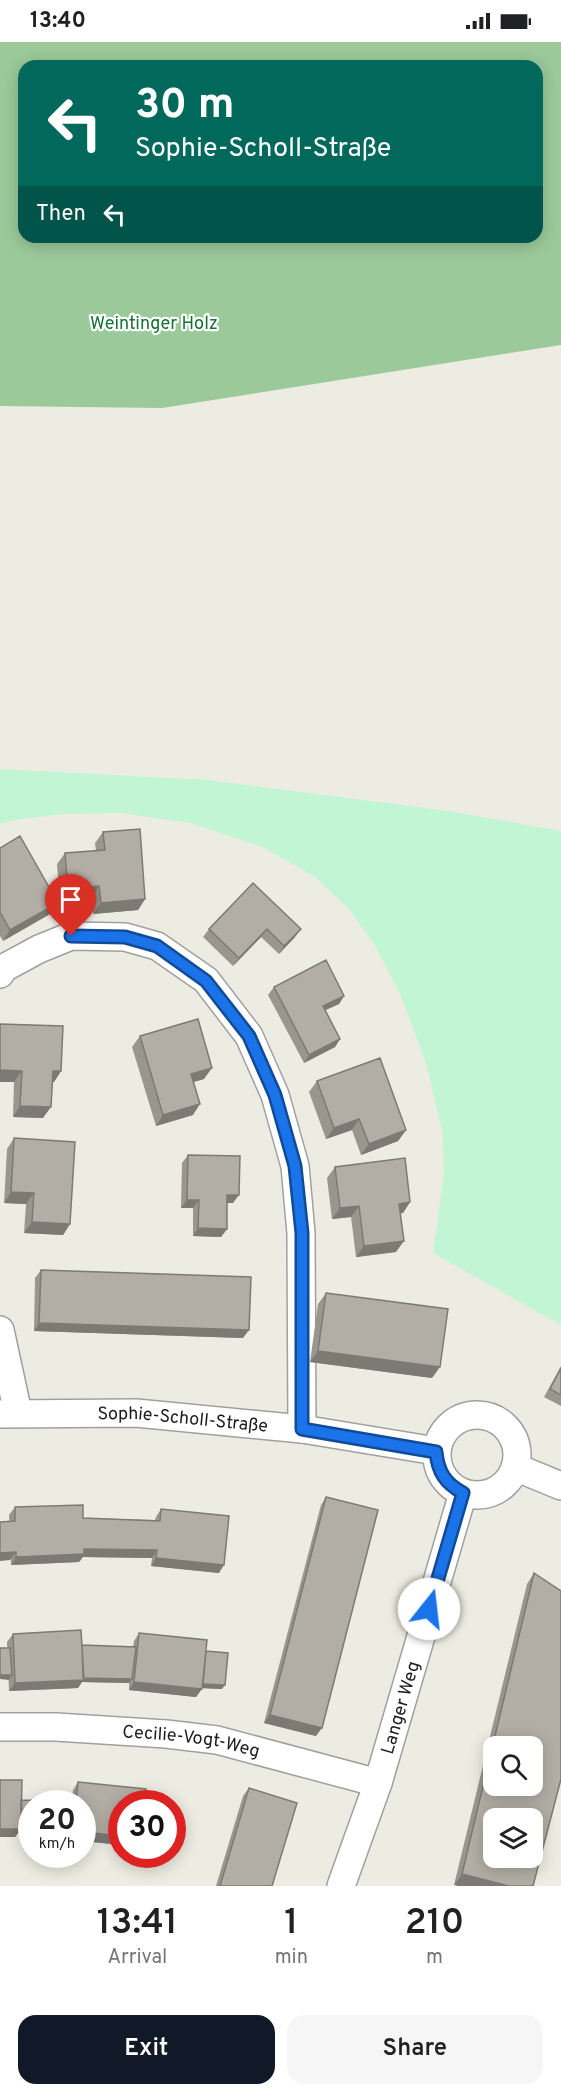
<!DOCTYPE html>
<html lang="en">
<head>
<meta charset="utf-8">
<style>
  :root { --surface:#fff; --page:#f6f6f6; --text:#202124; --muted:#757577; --accent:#111827 }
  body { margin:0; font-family:Overpass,sans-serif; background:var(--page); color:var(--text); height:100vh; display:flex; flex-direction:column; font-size:22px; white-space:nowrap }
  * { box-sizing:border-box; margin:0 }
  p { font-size:20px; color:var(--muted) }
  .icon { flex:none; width:33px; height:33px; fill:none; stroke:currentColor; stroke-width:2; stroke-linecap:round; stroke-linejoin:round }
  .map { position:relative; height:1844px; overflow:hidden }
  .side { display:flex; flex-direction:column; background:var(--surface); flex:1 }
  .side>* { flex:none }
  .hud { position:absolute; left:18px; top:18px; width:525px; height:183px; border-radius:18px; box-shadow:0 3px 15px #0003; background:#00695c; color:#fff; overflow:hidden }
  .buttons { position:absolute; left:483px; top:1694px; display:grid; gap:12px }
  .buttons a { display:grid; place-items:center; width:60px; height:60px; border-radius:12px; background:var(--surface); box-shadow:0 3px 15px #0003; font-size:30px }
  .speed { position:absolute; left:18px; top:1748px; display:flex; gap:12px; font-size:30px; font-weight:700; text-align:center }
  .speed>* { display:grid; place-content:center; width:78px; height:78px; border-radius:50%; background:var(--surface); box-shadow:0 3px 15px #0003; line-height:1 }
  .speed small { font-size:15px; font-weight:400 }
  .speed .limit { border:9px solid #d22; background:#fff; color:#111 }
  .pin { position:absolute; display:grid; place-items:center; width:51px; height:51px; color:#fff; margin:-62px -26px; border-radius:50% 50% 50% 0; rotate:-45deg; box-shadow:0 0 6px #0007 }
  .pin .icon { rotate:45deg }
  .me { position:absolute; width:66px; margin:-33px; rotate:16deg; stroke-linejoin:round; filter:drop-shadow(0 0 4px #0008) }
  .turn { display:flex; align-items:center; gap:21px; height:126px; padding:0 18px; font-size:27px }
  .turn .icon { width:78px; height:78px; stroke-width:2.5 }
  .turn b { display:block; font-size:42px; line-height:51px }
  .then { display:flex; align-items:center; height:57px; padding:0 18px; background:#0003; gap:12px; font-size:22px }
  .eta { display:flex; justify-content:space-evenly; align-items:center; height:102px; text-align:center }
  .eta b { font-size:36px; font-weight:600; line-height:42px }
  .button { display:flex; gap:12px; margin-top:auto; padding:12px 18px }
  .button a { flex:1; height:69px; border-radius:18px; background:var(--accent); color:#fff; font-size:24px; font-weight:600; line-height:69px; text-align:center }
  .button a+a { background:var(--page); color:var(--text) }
  .status { display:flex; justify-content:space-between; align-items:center; height:42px; padding:0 30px; background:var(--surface); direction:ltr }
  .status svg { height:16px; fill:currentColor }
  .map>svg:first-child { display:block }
  .forest { fill:#9bc99a; fill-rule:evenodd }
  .park { fill:#c1f5d3 }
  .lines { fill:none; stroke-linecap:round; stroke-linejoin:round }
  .street-casing { stroke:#a0a0a0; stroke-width:30 }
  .street { stroke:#fff; stroke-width:27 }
  .wall { fill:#99968e }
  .shaded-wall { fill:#7d7a74 }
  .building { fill:#b2aea5; stroke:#7d7a74; stroke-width:1.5; fill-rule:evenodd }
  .route-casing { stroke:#114b97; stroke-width:15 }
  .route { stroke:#1a73e8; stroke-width:10 }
  .labels { text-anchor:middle; stroke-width:4.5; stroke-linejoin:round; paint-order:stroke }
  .park-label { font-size:18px; fill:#137135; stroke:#fff }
  .street-label { font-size:18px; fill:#1c1c1c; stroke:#fff }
</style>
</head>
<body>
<div class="status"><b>13:40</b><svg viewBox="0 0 49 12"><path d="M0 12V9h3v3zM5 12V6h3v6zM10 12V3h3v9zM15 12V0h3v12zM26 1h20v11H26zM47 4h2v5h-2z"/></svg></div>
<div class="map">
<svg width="561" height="1844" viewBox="0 0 561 1844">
  <rect width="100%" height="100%" fill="#edece2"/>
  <path class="forest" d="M0,0H561V303L162,366L0,364ZM24,24H537V195H24Z"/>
  <path class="park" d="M0,727L207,738L448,769L561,789V1283L433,1211L444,1131L443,1092L426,1021L401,954L376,905L348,866L314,834L262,805L190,781L122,771L65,772L19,777L0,782Z"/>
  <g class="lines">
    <g class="street-casing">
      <g id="street">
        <path d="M0,932L4,926L39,907L71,894L125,895L157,904L206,938L249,994L275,1053L295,1124L301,1191L302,1387"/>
        <path d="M0,1288L18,1371"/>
        <path id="s1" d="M0,1372L136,1371L302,1387L436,1409"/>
        <circle cx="477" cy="1413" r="40"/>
        <path d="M515,1425L561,1444"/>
        <path id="s2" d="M0,1685H56L166,1692L217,1698L378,1741"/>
        <path id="s3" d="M341,1844L378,1741L463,1451"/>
      </g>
    </g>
    <use href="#street" class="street"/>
  </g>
  <path class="wall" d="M103,790L145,857L138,868L93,872L92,855L60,858L57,822L65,811L96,809L95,801Z
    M0,806L58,861L50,872L3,899L0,894Z
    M253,841L295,895L279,912L261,895L233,924L203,895L209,887Z
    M274,945L344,954L339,962L325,968L340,997L335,1005L304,1021L268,953Z
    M0,982L61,1029L54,1040H52L43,1076L13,1075L14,1040H0Z
    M140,994L204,1037L193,1040V1073L156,1084L132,1005Z
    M317,1039L406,1088L398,1099L361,1113L352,1088L326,1097L309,1050Z
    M14,1096L70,1182L63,1193L24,1191L26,1162L4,1161L7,1107Z
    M188,1113L233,1161H227V1187L221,1195L193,1194V1166H181L182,1121Z
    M335,1125L410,1160L403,1171H400L396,1210L356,1215L351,1175L332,1177L327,1136Z
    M41,1228L243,1296L34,1289L35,1236Z
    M326,1251L432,1336L310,1320L318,1262Z
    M561,1324V1364L544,1355Z
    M326,1455L316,1694L264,1681L321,1463Z
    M15,1465L83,1476L155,1478L156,1475L161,1467L219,1531L151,1524L152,1516L83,1515L79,1520L11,1523L9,1473Z
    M534,1531L561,1737L454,1843L527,1542Z
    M139,1591L206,1609L222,1647L202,1646L196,1655L129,1648V1641L82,1640L78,1646L9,1649L7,1600L13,1592L82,1603L133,1605L134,1599Z
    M0,1738L21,1758L72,1759L73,1748L78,1740L122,1803L82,1799V1761H32V1792L18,1791L15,1795H0Z
    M249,1746L272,1844H216L243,1754Z"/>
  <path class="shaded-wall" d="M99,844L92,855L60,858L68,847Z
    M145,857L138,868L93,872L101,861Z
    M58,861L50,872L3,899L10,888Z
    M267,887L261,895L233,924L239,916Z
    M301,887L295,895L279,912L284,904Z
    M344,954L339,962L317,972L323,964Z
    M340,997L335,1005L304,1021L309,1013Z
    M212,1026L204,1037L183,1043L191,1032Z
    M0,1028L22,1029L14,1040H0Z
    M53,1029H61L54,1040H45Z
    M200,1062L193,1073L156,1084L163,1073Z
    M20,1064L51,1065L43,1076L13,1075Z
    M359,1077L352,1088L326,1097L334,1086Z
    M406,1088L398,1099L361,1113L369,1102Z
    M11,1150L34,1151L26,1162L4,1161Z
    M227,1153H239L233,1161H222Z
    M187,1158H199L193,1166H181Z
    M410,1160L403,1171L391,1173L399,1162Z
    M359,1164L351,1175L332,1177L340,1166Z
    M32,1180L70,1182L63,1193L24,1191Z
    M198,1186L227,1187L221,1195L193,1194Z
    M404,1199L396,1210L356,1215L364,1204Z
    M39,1281L249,1288L243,1296L34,1289Z
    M318,1309L440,1325L432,1336L310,1320Z
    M84,1507L157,1508L152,1516L83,1515L79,1520L11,1523L16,1515Z
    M16,1510L10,1518L0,1519V1511Z
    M156,1516L224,1523L219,1531L151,1524Z
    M0,1633H12L9,1638L0,1637Z
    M81,1635L132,1637L129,1641L82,1640L78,1646L9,1649L15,1641Z
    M134,1640L202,1647L196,1655L129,1648Z
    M201,1641L225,1643L222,1647L198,1646Z
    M270,1673L322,1686L316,1694L264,1681Z
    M0,1787H32V1792L18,1791L15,1795H0Z
    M82,1790L122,1794V1803L82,1799Z
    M462,1832L509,1844H458L454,1843Z"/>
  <path class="building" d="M140,787L145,857L101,861L99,844L68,847L65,811L105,808L103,790Z
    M20,794L58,861L10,888L0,870V806Z
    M253,841L301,887L284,904L267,887L239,916L209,887Z
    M326,918L344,954L323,964L340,997L309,1013L274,945Z
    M198,977L212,1026L191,1032L200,1062L163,1073L140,994Z
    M0,982L63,984L61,1029H53L51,1065L20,1064L22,1029L0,1028Z
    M380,1016L406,1088L369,1102L359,1077L334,1086L317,1039Z
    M14,1096L75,1100L70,1182L32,1180L34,1151L11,1150Z
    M188,1113L240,1114L239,1153H227V1187L198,1186L199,1158H187Z
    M405,1116L410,1160L399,1162L404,1199L364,1204L359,1164L340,1166L335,1125Z
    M41,1228L251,1235L249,1288L39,1281Z
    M326,1251L448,1267L440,1325L318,1309Z
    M561,1326V1353L550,1347Z
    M326,1455L378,1468L322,1686L270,1673Z
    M83,1463V1476L160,1479L161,1467L229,1474L224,1523L156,1516L157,1508L84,1507V1512L16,1515V1510L0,1511V1480L15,1479V1465Z
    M534,1531L561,1549V1737L533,1844H509L462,1832ZM494,1704H532V1743H494ZM494,1776H532V1815H494Z
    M81,1588L84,1638L15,1641L13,1592Z
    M139,1591L207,1598L202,1647L134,1640Z
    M82,1603L136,1605L132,1637L83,1636Z
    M0,1606H10L12,1633H0Z
    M206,1609L228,1611L225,1643L203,1642Z
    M0,1738H22L21,1787H0Z
    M78,1740L146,1747L145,1761H122V1794L82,1790V1761H76Z
    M249,1746L297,1761L272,1844H220Z
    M21,1758L74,1759V1761H32V1787H21Z"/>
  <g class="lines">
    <g class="route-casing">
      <path id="route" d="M71,894L125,895L157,904L206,939L249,994L275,1053L295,1124L302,1191V1387L436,1410C438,1430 445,1441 463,1451L429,1567"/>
    </g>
    <use href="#route" class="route"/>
  </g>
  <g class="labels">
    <g class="park-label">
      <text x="154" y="287">Weintinger Holz</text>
    </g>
    <g class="street-label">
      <text dy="6" stroke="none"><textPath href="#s1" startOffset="183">Sophie-Scholl-Straße</textPath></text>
      <text dy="6" stroke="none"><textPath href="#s3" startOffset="188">Langer Weg</textPath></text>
      <text dy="6" stroke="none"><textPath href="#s2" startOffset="192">Cecilie-Vogt-Weg</textPath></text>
    </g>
  </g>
</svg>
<div class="buttons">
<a><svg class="icon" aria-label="search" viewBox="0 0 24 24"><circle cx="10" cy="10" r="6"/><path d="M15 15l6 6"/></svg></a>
<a><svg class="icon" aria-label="layers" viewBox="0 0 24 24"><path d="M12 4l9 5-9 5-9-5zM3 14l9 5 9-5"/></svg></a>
</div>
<div class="speed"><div>20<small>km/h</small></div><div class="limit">30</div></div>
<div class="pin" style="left:71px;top:894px;background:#d93025"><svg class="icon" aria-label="arrive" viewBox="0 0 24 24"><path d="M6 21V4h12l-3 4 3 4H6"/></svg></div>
<svg class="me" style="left:429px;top:1567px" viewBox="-20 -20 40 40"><circle r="19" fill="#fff"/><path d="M0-13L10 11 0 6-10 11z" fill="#1a73e8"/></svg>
<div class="hud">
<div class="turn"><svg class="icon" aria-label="left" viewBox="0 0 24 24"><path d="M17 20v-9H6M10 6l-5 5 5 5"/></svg><div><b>30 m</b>Sophie-Scholl-Straße</div></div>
<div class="then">Then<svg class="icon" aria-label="left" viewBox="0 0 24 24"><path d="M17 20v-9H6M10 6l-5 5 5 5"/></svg></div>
</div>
</div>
<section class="side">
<div class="eta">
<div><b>13:41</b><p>Arrival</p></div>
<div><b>1</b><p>min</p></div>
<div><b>210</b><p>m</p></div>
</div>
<div class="button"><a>Exit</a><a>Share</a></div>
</section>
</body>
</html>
